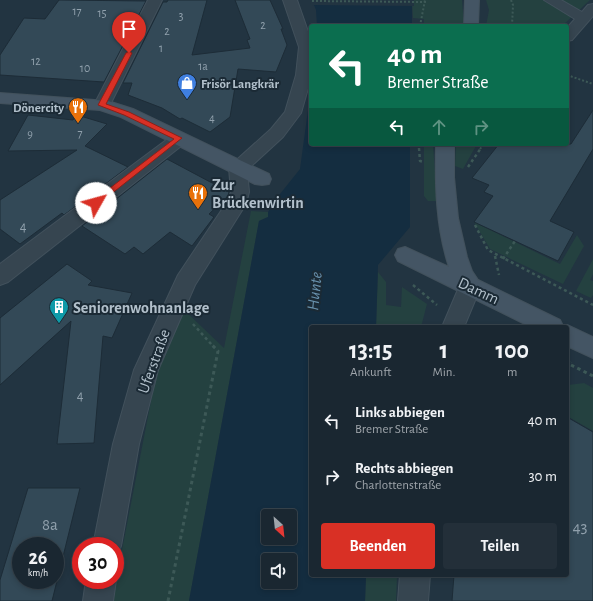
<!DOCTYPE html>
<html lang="de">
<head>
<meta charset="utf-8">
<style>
  :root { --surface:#1a2731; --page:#232f39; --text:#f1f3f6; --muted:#9fa5ab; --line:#38444d; --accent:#d93025 }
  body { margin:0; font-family:"Alegreya Sans",sans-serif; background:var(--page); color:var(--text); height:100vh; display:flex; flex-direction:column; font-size:15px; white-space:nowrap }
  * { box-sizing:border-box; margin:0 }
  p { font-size:13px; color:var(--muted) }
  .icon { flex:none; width:22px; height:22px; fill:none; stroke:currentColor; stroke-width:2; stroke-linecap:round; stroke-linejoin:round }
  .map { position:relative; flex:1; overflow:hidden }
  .sheet { position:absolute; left:309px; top:325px; width:260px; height:252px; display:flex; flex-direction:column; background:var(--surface); border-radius:4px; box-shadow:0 2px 6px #0003,0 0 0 1px var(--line) }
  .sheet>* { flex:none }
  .banner { position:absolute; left:309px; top:24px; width:260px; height:122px; border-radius:4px; box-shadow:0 2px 6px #0003,0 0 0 1px var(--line); background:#0b6e4f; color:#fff; overflow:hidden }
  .needle { width:26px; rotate:153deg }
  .tools { position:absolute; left:261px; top:509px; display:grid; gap:8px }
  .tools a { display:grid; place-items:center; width:36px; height:36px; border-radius:4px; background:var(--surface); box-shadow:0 2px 6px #0003,0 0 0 1px var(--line); font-size:20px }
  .speed { position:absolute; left:12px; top:537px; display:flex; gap:8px; font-size:20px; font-weight:700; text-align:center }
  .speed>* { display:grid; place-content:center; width:52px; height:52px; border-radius:50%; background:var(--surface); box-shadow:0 2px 6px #0003,0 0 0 1px var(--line); line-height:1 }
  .speed small { font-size:10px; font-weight:400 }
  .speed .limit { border:6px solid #d22; background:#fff; color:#111 }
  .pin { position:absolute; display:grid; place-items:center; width:34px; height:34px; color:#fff; margin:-41px -17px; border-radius:50% 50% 50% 0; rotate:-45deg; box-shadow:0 0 4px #0007 }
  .pin .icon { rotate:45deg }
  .me { position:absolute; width:44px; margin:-22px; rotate:52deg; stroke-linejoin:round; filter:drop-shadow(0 0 3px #0008) }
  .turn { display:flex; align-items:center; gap:14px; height:84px; padding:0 12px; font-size:18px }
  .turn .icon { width:52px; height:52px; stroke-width:2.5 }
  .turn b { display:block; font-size:28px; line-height:34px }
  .lanes { display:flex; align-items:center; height:38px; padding:0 12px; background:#0003; justify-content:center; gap:20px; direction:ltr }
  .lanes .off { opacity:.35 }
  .eta { display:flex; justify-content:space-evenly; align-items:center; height:68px; text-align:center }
  .eta b { font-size:24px; font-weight:600; line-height:28px }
  .primary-button { display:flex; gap:8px; margin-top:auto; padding:8px 12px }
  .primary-button a { flex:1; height:46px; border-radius:4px; background:var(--accent); color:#fff; font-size:16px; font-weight:600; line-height:46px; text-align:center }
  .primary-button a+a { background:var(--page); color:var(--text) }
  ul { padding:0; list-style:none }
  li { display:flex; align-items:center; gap:12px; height:56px; padding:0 12px }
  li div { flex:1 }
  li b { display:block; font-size:15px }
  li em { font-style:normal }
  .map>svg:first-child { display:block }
  .green { fill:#244140 }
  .water { fill:#142d40; fill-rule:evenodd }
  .pier { fill:#223441 }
  .building { fill:#334957; stroke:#1d2c37; fill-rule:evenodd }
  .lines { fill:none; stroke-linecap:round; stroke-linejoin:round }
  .street-casing { stroke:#42515c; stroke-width:2 }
  .secondary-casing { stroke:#42515c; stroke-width:2 }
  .path-far2 { stroke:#3d5957; stroke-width:2; stroke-dasharray:2 2; stroke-linecap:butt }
  .path-far1 { stroke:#3d5957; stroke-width:2.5; stroke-dasharray:3 3; stroke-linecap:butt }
  .path { stroke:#3d5957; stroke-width:3; stroke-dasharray:3.5 3.5; stroke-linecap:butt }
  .street { fill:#364550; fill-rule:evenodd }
  .secondary { fill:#445564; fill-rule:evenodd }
  .route { fill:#d93025; stroke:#8d1f18 }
  .labels { text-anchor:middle; stroke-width:4; stroke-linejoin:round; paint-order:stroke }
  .far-number-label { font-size:12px; fill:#90a0ac }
  .far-poi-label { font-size:13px; font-weight:bold; fill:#b2c0cb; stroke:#1b2a35; text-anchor:start }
  .number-label { font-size:14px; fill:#90a0ac }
  .poi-label { font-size:16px; font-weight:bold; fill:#b2c0cb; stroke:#1b2a35; text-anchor:start }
  .street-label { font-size:16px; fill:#b2c0cb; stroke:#1b2a35 }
  .water-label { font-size:17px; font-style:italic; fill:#6891ad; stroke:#1b2a35 }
  .near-number-label { font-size:17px; fill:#90a0ac }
</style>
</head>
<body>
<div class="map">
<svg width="593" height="601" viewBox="0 0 593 601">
  <rect width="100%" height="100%" fill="#223441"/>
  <path class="green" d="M412,0H462L464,26H424V19L413,18Z
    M486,0H590L562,26H486L489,10Z
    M424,144H433L437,201H428L424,196Z
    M456,144H477L463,169L455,166Z
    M251,211L268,212V217L259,221L189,601H112L160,355L181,307L224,348Z
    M474,222L560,264L577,235L584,246L563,284L490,249Z
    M593,259V274L590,280L593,281V295L591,298L576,291Z
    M378,272L386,282V305L401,307L402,287L427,304L421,327H376Z
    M584,383L593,388V431L567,416L568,385Z
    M366,575H397L396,601H365Z"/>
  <path class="water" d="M312,0H412V26H317L316,10Z
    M311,88V144H410V227L378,265L376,327H311V575H366L365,601H189L259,221L268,217V212L276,199L300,169ZM268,516H290V538H268ZM268,560H290V582H268Z"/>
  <path class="pier" d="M310,0H414V6L311,5Z"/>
  <path class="building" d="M59,0L146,1L104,82L0,75V55L24,18L45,19Z
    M168,0H207L192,55L250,48L247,40L250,39L235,0H270L283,29H281L287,45L276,72L238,69L230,117L210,132L182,118L180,119L162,108L128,95L132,83H123L163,2H167Z
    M593,110V149L550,221L574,232L558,261L474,222L493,196L484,192L489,185L472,178L499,144H571Z
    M28,115L73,120L77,115L107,124L85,146L128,167L64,215L62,213L20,244L0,229V200L77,150L8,151Z
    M167,159L229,192L228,196L209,214L214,217L192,246L170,232L143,254L134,247L125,254L82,226Z
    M67,264L92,281L88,285L132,293L112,338L103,336L94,443L57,444L71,321L0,385V318Z
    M567,417L593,432V601H452L454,575H567Z
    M28,488H80L52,601H0V580ZM21,546H55V580H21Z"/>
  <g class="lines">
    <g class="street-casing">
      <path id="street" d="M148,0H162L110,105L108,109L102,110L96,109L94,105Z
        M283,0H297L311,40V78L301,113L283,137L247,170L249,192L246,204L195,285L158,370L139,444L121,546L117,556L115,557V546H93L113,444L134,370L178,275L227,202L231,192L229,168L232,164L271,129L285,112L296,75L299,47Z
        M544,0H561L582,12L588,5L593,4V16L572,40L567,41V28L575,19Z
        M179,133L185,135L188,139L185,143L8,282L0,285V264L173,135Z
        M470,277L478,280L481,286L464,327H442L462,280Z
        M400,575H430L428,601H398Z
        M115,578L116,580L113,601H83L86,580H115Z"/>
    </g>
    <g class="secondary-casing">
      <path id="secondary" d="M465,0H479L478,26H464Z
        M0,93L108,101L133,109L269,174L271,179L269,184L262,185L255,184L121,117L100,110L0,103Z
        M436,144H454V177L458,218L467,257L472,271L478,280L560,320L563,326L567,325L593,337V358L567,346V327H531L398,261L395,255L398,249L405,247L449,267C436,228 435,185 436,144Z"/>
    </g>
    <path class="path-far2" d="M511,0L513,5L512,26
      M312,1L426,2
      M420,26L425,0
      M567,75L593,84
      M419,144V149
      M480,149L484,144"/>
    <path class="path-far1" d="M419,148L420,161L424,162
      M468,167L481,148
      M475,225L488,250L593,305
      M495,256L499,275
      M503,259L515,241
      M413,285L437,305
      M193,324L212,345"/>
    <path class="path" d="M571,365L593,376
      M567,368L571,362
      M168,601L218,351L211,344"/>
    <use href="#street" class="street"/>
    <use href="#secondary" class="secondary"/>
  </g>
  <path class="route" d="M129,51L132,53L106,104L129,112L182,138L96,206L92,203L93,201L174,139L124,115L98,105L126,53Z"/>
  <defs>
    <g id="shop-pin" transform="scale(1)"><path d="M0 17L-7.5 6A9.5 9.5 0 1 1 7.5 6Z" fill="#3f7fe0" stroke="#1b2a35"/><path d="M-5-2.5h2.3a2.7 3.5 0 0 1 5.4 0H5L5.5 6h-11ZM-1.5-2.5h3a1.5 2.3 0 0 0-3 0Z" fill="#fff"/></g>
    <g id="restaurant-pin" transform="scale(1)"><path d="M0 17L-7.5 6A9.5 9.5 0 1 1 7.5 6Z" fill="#e8710a" stroke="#1b2a35"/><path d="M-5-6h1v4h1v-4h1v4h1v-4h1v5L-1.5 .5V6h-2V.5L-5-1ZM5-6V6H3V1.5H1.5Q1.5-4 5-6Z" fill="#fff"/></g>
    <g id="building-pin" transform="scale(1)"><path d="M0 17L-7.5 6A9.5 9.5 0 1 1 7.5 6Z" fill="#0f9aa8" stroke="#1b2a35"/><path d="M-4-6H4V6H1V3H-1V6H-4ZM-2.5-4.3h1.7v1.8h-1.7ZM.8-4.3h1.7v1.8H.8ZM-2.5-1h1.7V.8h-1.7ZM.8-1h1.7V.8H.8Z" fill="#fff"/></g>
  </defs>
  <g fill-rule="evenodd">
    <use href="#shop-pin" x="187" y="83"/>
    <use href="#restaurant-pin" x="78" y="107"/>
    <use href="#restaurant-pin" x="198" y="193"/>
    <use href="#building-pin" x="59" y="307"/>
  </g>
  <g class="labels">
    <g class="far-number-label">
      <text x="77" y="15">17</text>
      <text x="102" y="17">15</text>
      <text x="181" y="20">3</text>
      <text x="263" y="29">2</text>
      <text x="167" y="35">2</text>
      <text x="161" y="52">1</text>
      <text x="36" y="65">12</text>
      <text x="203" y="70">1a</text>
      <text x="85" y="72">10</text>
      <text x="212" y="122">4</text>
      <text x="80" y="137">7</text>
      <text x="30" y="138">9</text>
    </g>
    <g class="far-poi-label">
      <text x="201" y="88">Frisör Langkrär</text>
      <text x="64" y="112" text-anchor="end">Dönercity</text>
    </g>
    <g class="number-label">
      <text x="23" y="231">4</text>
      <text x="80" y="400">4</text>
    </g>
    <g class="poi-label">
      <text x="212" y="190">Zur<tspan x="212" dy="18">Brückenwirtin</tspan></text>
      <text x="73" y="313">Seniorenwohnanlage</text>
    </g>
    <g class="street-label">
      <text transform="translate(479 290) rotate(25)" y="6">Damm</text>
      <text transform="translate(153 361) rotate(-70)" y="6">Uferstraße</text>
    </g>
    <g class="water-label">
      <text transform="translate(314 291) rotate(-84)" y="6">Hunte</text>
    </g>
    <g class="near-number-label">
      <text x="50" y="530">8a</text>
      <text x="580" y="532">43</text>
    </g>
  </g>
</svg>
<div class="tools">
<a><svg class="needle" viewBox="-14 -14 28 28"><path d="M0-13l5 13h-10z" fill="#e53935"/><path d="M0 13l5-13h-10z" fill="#9fa5ab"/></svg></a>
<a><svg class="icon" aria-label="sound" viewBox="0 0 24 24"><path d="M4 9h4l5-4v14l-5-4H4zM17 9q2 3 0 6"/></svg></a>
</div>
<div class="speed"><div>26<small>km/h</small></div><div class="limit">30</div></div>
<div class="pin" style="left:129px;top:53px;background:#d93025"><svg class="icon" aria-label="arrive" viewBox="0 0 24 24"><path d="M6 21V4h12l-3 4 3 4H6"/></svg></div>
<svg class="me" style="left:96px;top:203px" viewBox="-20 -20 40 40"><circle r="19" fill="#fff"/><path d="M0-13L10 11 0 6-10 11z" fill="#d93025"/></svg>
<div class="banner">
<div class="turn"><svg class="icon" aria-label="left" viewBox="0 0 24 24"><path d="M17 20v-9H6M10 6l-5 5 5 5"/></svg><div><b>40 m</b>Bremer Straße</div></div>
<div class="lanes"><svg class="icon" aria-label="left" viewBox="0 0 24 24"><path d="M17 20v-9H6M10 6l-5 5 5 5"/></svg><svg class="icon off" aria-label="ahead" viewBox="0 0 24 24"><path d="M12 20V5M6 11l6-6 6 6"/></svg><svg class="icon off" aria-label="right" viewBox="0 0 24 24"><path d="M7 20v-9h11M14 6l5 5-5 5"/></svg></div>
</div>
<section class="sheet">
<div class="eta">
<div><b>13:15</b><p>Ankunft</p></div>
<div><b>1</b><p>Min.</p></div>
<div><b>100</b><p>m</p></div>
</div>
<ul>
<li><svg class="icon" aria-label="left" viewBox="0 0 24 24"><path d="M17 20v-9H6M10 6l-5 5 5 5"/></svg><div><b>Links abbiegen</b><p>Bremer Straße</p></div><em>40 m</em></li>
<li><svg class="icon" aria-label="right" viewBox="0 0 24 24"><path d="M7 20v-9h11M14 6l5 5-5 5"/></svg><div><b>Rechts abbiegen</b><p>Charlottenstraße</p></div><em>30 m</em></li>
</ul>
<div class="primary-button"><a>Beenden</a><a>Teilen</a></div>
</section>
</div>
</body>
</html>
